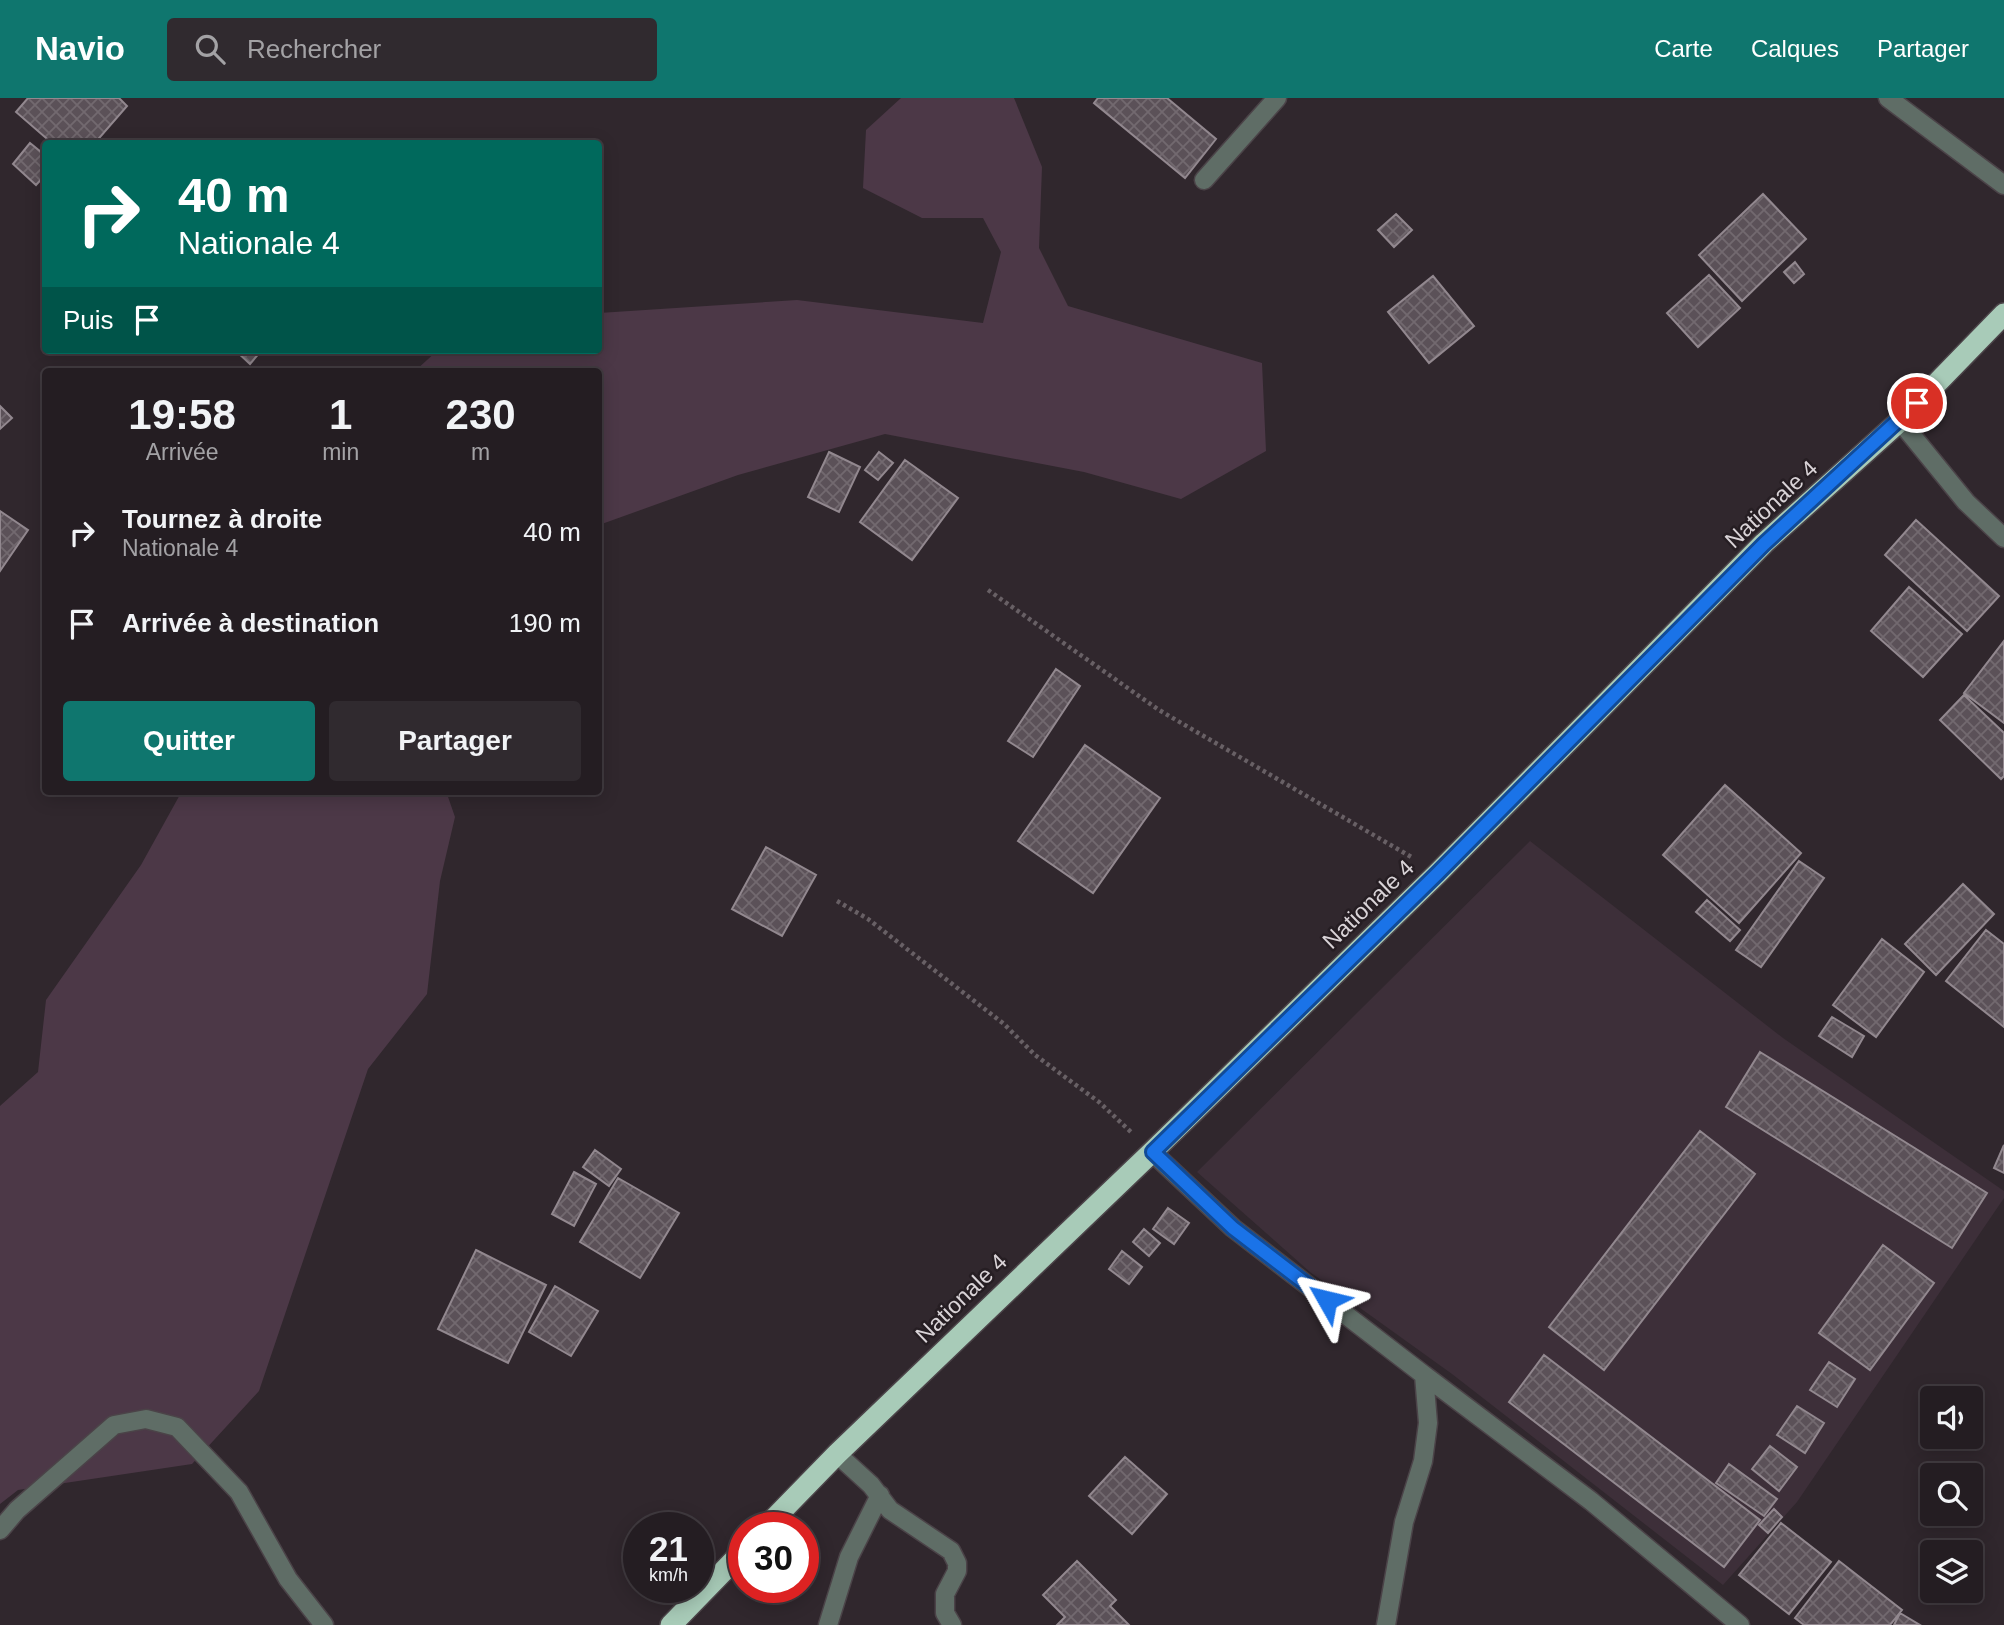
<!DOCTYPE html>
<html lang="fr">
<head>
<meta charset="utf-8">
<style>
  :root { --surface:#241d22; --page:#302a2f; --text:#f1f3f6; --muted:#a3a2a5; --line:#413b40; --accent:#0f766e }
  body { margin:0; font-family:Arial,sans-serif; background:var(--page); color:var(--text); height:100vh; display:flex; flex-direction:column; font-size:26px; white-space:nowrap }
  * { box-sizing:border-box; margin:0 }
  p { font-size:23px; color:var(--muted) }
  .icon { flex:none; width:38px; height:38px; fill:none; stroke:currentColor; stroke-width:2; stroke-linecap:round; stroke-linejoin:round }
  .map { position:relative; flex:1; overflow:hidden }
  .side { position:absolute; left:42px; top:270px; width:560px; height:427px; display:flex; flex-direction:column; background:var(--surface); border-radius:7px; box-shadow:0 4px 18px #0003,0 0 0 2px var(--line) }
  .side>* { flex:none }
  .guide { position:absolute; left:42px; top:42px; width:560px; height:214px; border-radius:7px; box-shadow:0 4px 18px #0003,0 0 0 2px var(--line); background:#00695c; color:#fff; overflow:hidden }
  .tools { position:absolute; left:1920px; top:1288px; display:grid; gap:14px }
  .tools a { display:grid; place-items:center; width:63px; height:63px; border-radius:7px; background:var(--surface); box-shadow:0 4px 18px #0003,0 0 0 2px var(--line); font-size:35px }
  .speed { position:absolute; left:623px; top:1414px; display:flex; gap:14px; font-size:35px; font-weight:700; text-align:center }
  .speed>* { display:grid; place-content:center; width:91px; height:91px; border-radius:50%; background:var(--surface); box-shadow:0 4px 18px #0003,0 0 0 2px var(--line); line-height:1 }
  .speed small { font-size:18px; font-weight:400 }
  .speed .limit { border:10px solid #d22; background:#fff; color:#111 }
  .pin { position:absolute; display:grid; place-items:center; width:60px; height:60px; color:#fff; margin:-30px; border:4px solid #fff; border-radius:50%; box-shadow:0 2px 7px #0007 }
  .me { position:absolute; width:77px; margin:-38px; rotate:307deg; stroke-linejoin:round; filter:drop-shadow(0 0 5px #0008) }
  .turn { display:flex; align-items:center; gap:24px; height:147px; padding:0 21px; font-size:32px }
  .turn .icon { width:91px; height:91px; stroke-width:2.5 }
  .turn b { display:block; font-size:49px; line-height:60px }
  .then { display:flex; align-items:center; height:66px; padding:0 21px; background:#0003; gap:14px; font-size:26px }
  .eta { display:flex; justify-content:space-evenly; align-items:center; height:119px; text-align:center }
  .eta b { font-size:42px; font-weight:600; line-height:49px }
  .button { display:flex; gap:14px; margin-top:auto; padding:14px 21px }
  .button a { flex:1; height:80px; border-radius:7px; background:var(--accent); color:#fff; font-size:28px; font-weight:600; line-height:80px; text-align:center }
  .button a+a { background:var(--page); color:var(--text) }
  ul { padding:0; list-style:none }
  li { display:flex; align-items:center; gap:21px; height:91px; padding:0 21px }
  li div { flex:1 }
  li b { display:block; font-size:26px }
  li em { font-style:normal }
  header { display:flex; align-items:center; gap:42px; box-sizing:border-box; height:98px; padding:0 35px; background:var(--accent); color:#fff }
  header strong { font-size:33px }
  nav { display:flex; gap:38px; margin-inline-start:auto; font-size:24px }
  .search { width:490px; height:63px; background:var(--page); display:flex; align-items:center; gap:18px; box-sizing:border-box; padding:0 24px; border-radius:7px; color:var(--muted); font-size:26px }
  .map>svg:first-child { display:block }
  .built { fill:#3d2f39 }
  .grass { fill:#4c3847 }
  .building { fill:url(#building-cross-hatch); stroke:#92888f; stroke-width:2 }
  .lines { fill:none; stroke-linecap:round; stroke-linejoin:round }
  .minor-casing { stroke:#4b4348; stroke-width:21 }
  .highway-casing { stroke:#4b4348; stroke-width:24 }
  .path { stroke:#686065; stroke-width:4.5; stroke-dasharray:3.5 3.5; stroke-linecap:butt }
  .minor { stroke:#5f6d66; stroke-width:18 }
  .highway { stroke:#a8cbb8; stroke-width:21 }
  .route-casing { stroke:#114b97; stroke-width:18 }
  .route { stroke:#1a73e8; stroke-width:12 }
  .labels { text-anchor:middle; stroke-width:5; stroke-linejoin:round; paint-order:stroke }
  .street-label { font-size:23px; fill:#d9d3d7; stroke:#261e23 }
</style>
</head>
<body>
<header>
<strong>Navio</strong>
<div class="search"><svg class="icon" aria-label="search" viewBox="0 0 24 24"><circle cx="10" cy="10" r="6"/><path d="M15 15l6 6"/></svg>Rechercher</div>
<nav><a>Carte</a><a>Calques</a><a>Partager</a></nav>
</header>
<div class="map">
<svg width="2004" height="1527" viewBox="0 0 2004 1527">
  <defs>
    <pattern id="building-cross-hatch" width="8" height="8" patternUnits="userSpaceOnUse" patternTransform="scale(1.75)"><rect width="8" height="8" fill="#5b5158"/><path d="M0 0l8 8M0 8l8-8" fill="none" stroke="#72696f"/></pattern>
  </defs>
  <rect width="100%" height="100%" fill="#30272d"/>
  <path class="built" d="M1530,743L1783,940L2004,1093V1100L1797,1404L1723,1487L1452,1276L1310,1174L1197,1074Z"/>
  <path class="grass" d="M901,0H1014L1042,69L1039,150L1068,208L1262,265L1266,353L1181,401L1084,374L885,336L738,377L599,427L598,273H415L438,252H598L599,215L797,202L983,225L1001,154L983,120H922L863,90L866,32Z
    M182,693H446L455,719L440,783L427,896L368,971L259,1293L192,1366L18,1392L0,1406V1008L38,974L46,902L141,767Z"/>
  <path class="building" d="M28,0H119L127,8L94,46H53L16,14Z
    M1098,0H1167L1216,41L1185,80L1094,5Z
    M30,45L46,58V76L36,87L13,66Z
    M1763,96L1806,141L1742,203L1699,157Z
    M1396,116L1412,132L1394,149L1378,132Z
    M1795,164L1804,176L1794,185L1784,174Z
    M1709,177L1740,210L1698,249L1667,215Z
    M1433,178L1474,228L1429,265L1388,214Z
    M235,252H260L261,253L250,266Z
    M0,308L12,320L0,331Z
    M829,354L860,369L839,414L808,399Z
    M879,354L893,365L878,382L865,372Z
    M905,362L958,400L912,462L860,424Z
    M0,413L28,432L0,473Z
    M1916,422L1999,498L1967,533L1885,457Z
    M1909,489L1962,536L1923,579L1871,533Z
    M2004,543V625L1964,595Z
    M1056,571L1080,588L1033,659L1008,643Z
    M1964,597L2004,635V678L2001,681L1940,622Z
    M1085,647L1160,700L1093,795L1018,743Z
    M1725,687L1801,755L1739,825L1663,757Z
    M766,749L816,777L782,838L732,811Z
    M1799,763L1824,780L1761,869L1736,852Z
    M1963,786L1994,816L1936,877L1905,846Z
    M1707,802L1740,832L1730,843L1696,814Z
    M1986,832L2004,846V929L1946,883Z
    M1882,841L1924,874L1876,939L1833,907Z
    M1832,919L1864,938L1852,959L1819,938Z
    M1760,954L1987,1095L1952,1150L1726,1009Z
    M1700,1033L1755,1076L1604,1272L1549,1229Z
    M2004,1047V1075L1994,1070Z
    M595,1052L621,1071L609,1088L583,1069Z
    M574,1074L596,1086L574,1128L552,1116Z
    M618,1080L679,1115L640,1180L580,1144Z
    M1168,1110L1189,1125L1174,1146L1153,1131Z
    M1144,1131L1160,1145L1149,1158L1133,1144Z
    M1883,1147L1934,1185L1870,1272L1819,1235Z
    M476,1152L546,1187L508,1265L438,1231Z
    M1122,1153L1142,1169L1129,1186L1109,1171Z
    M555,1188L598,1213L571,1258L529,1234Z
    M1544,1257L1760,1422L1724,1469L1509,1304Z
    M1829,1264L1855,1281L1837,1309L1810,1292Z
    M1797,1308L1824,1325L1805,1355L1777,1337Z
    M1770,1348L1797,1369L1779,1393L1752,1371Z
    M1125,1359L1167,1396L1132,1436L1089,1398Z
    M1729,1366L1777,1401L1764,1418L1716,1385Z
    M1774,1411L1782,1419L1768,1435L1759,1427Z
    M1781,1425L1831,1464L1789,1516L1739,1477Z
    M1077,1463L1116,1502L1110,1508L1129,1527H1057L1065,1519L1043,1497Z
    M1839,1463L1902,1512L1890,1527H1804L1795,1520Z
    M1900,1515L1920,1527H1894Z"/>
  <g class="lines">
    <g class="minor-casing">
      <path id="minor" d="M1888,0L2004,87
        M1204,82L1277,0
        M1900,323L1966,404L2004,440
        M1152,1054L1233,1130L1424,1277L1428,1325L1423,1363L1404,1424L1386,1527
        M1424,1277L1591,1403L1740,1527
        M837,1356L871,1387L890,1412L951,1453L957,1465V1473L945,1496V1515L952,1527
        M0,1432L17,1412L114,1327L146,1321L177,1329L239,1394L288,1481L324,1527
        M828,1527L849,1459L880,1397"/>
    </g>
    <g class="highway-casing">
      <path id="highway" d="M765,1430L837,1356L1152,1054L1438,775L1764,445L1900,323L2004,216
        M671,1527L744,1452"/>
    </g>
    <path class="path" d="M988,492L1159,612L1413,760
      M837,803L868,821L1004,926L1035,957L1099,1004L1132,1035"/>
    <use href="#minor" class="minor"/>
    <use href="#highway" class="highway"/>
  </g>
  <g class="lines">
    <g class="route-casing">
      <path id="route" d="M1327,1202L1233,1130L1153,1054L1438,775L1764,446L1917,305"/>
    </g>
    <use href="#route" class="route"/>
  </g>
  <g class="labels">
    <g class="street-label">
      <text transform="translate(1771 406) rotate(-43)" y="8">Nationale 4</text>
      <text transform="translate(1368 806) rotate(-44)" y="8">Nationale 4</text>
      <text transform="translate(961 1200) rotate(-44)" y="8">Nationale 4</text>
    </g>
  </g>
</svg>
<div class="tools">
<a><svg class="icon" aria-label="sound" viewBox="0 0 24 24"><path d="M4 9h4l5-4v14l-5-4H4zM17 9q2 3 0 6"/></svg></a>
<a><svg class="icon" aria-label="search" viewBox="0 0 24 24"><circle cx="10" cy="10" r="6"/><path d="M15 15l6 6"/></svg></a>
<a><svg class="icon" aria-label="layers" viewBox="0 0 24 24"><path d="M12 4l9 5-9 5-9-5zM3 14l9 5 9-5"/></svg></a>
</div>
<div class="speed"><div>21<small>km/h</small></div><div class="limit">30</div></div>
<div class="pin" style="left:1917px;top:305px;background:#d93025"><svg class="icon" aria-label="arrive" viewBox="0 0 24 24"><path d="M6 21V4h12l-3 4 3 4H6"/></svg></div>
<svg class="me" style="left:1327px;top:1202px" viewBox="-20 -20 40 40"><path d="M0-17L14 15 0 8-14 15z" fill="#1a73e8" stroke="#fff" stroke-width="4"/></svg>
<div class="guide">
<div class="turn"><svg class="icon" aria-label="right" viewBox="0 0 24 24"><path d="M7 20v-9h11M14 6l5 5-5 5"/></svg><div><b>40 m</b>Nationale 4</div></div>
<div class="then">Puis<svg class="icon" aria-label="arrive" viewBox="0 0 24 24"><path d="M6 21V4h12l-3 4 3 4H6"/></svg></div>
</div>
<section class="side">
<div class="eta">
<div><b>19:58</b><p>Arrivée</p></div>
<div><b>1</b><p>min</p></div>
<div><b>230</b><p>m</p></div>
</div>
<ul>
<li><svg class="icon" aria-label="right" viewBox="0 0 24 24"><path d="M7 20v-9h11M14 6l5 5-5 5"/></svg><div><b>Tournez à droite</b><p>Nationale 4</p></div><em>40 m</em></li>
<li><svg class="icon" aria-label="arrive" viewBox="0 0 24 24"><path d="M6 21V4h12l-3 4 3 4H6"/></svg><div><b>Arrivée à destination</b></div><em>190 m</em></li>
</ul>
<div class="button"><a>Quitter</a><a>Partager</a></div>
</section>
</div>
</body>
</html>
